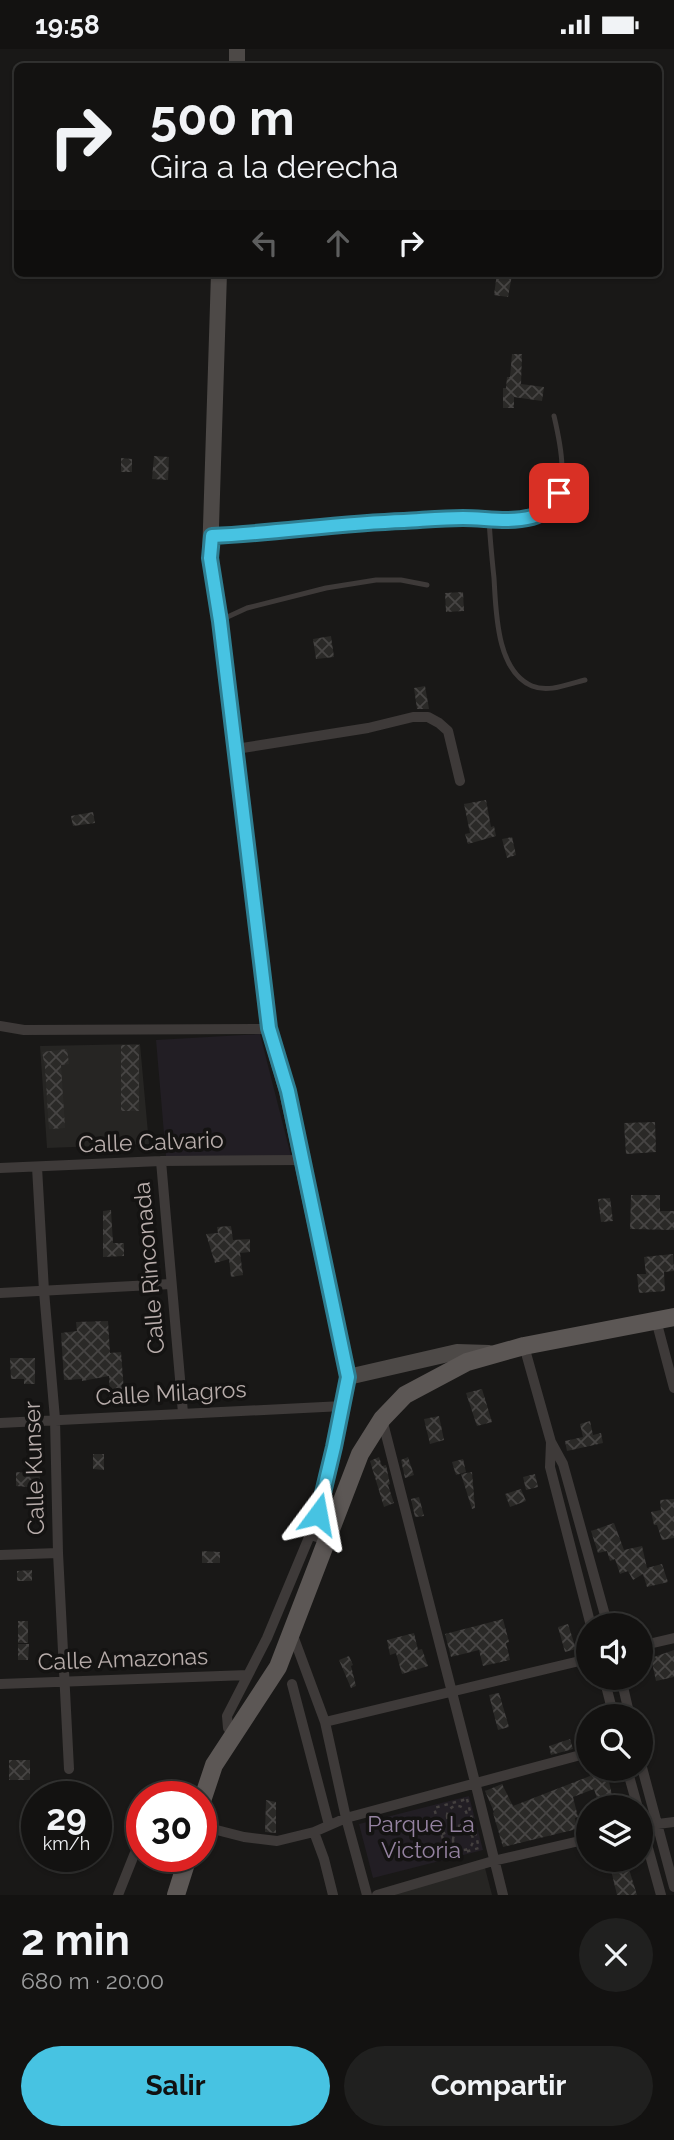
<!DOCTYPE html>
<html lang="es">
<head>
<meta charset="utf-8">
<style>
  :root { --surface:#131211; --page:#20201f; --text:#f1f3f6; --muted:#9d9e9f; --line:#323231; --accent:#47c3e2 }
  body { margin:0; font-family:Raleway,sans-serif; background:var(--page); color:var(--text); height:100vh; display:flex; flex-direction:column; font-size:26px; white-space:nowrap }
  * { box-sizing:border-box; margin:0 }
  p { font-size:23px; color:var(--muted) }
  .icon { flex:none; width:38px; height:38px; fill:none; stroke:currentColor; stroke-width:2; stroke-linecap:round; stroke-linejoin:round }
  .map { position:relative; height:1846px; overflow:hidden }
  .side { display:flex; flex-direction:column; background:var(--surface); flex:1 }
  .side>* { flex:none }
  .top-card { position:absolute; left:14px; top:14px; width:648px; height:214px; border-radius:10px; box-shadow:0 2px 5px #0004,0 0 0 2px var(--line); background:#131211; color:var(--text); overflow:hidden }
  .fabs { position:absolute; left:576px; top:1564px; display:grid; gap:14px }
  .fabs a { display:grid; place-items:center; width:77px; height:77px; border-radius:50%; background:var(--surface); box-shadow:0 2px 5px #0004,0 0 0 2px var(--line); font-size:35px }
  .speed { position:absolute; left:21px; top:1732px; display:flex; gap:14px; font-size:35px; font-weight:700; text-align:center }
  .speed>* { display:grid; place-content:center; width:91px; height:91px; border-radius:50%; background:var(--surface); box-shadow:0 2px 5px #0004,0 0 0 2px var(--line); line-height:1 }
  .speed small { font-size:18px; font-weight:400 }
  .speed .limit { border:10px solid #d22; background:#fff; color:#111 }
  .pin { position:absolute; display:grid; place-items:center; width:60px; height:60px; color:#fff; margin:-30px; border-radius:14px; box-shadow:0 4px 10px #0006 }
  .me { position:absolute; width:77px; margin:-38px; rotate:13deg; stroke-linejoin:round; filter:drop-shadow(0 0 5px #0008) }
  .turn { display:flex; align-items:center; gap:24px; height:147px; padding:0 21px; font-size:32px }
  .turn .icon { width:91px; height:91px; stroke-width:2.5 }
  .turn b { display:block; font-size:49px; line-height:60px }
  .lanes { display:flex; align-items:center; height:66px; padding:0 21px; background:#0003; justify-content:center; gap:35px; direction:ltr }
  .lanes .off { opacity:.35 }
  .round { display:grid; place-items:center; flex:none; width:74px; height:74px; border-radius:37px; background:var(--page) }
  .overview { display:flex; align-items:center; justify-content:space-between; height:119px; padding:0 21px }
  h1 { font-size:42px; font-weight:700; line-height:52px }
  .primary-button { display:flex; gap:14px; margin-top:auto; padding:14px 21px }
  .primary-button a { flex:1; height:80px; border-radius:42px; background:var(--accent); color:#111; font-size:28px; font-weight:700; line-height:80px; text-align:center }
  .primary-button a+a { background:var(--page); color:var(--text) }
  .status { display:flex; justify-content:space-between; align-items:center; height:49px; padding:0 35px; background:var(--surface); direction:ltr }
  .status svg { height:19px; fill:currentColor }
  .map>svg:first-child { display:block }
  .built { fill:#262523 }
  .green { fill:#221e24 }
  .building { fill:url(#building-cross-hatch) }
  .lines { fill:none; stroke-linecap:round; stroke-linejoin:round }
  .path { stroke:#44403f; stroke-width:2.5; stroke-dasharray:3.5 5; stroke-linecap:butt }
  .lane { stroke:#3e3a39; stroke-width:5 }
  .street { stroke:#3e3a39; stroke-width:10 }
  .secondary { stroke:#4d4947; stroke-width:16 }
  .primary { stroke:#5c5755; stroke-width:18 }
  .route-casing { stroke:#2e7f93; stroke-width:18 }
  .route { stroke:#47c3e2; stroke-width:12 }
  .labels { text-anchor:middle; stroke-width:7; stroke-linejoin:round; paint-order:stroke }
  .street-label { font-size:23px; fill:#b8adab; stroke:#141312 }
  .park-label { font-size:23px; fill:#9583a1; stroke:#141312 }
</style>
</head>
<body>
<div class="status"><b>19:58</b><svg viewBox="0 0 49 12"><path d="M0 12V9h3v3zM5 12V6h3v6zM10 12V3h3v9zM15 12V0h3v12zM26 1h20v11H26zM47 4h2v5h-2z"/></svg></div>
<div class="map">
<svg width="674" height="1846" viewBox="0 0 674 1846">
  <defs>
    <pattern id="building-cross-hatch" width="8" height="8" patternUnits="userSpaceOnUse" patternTransform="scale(1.75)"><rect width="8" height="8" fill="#2a2927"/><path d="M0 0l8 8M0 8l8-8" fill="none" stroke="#474544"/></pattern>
  </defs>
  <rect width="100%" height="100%" fill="#191817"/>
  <path class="built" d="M140,995L149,1095L47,1099L40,997Z
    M485,1819L492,1846H384Z"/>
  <path class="green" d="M260,985L291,1107L166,1108L156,991Z
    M469,1747L483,1801L373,1829L359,1775Z"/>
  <path class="building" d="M497,224L512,226L508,248L494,246Z
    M512,305H522L521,335L544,338L542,352L514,348V359H503V339H506L507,328H510Z
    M154,407L169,408L168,431L152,430Z
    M121,409L132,410V423H121Z
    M463,543L464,562L446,563L445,544Z
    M331,587L334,608L316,610L313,590Z
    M425,637L429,660H417L414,639Z
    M486,751L491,778L494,777L496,787L468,795L465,785L470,784L464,755Z
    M93,763L95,774L73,777L71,767Z
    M512,788L516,806L507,809L502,790Z
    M121,996H139V1062H121Z
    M67,1000L69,1015L61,1016L65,1079L49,1080L45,1018L42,1003Z
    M655,1073L656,1103L626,1105L624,1074Z
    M631,1146H660V1162H674V1181L630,1180Z
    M610,1149L613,1172L601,1173L598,1150Z
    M111,1161L113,1194H124V1207L103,1208V1162Z
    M231,1177L233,1191L250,1190V1203L240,1204L243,1226L231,1228L229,1210L215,1214L206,1185L218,1184L217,1178Z
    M673,1205L674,1222L664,1223L665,1242L639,1244L637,1225H646L644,1208Z
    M108,1272L110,1304L121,1303L125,1356L110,1357L109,1327L82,1332V1330L64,1331L61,1284L77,1282L76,1273Z
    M10,1309H35V1335H24V1330H11Z
    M482,1340L492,1373L477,1377L466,1344Z
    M439,1367L444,1391L430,1395L424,1370Z
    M590,1372L593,1386L601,1384L603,1394L567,1402L565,1392L583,1388L580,1375Z
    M93,1405H104V1421L93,1420Z
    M379,1408L382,1417L386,1416L390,1435L388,1436L394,1454L384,1458L370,1412Z
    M408,1408L414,1426L405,1429L401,1411Z
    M463,1410L466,1423L456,1426L452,1413Z
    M16,1423L40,1425L39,1439L16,1437Z
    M472,1423L475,1459L472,1460L461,1425Z
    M535,1425L538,1438L526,1441L523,1428Z
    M521,1440L526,1452L510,1458L505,1445Z
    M419,1448L424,1467L415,1468L411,1450Z
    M674,1450V1489L662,1491L657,1476H654L651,1463L661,1461L660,1451Z
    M614,1474L624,1501L642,1497L647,1519L662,1515L668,1533L647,1538L643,1525L633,1531L628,1522L620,1525L615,1510L610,1512L607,1502L598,1504L591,1482Z
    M202,1502L220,1503V1514H202Z
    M32,1521V1532H17V1522Z
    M503,1570L509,1593L506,1594L510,1611L483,1617L479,1601L451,1608L445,1585Z
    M18,1572H28V1594H18Z
    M568,1575L576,1600L565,1603L558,1578Z
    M414,1584L418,1601L422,1600L428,1617L402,1625L396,1604L390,1606L387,1591Z
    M18,1595H29L28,1611H18Z
    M674,1601V1628L656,1632L651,1609Z
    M349,1607L353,1616L351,1617L356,1637L351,1639L339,1611Z
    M499,1644L509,1678L498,1681L489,1646Z
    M650,1676L655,1694L640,1698V1679Z
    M570,1690L573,1700L551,1706L549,1697Z
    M9,1711H30V1731H9Z
    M588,1720H606L615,1759H600L594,1740L573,1748L578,1768L575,1769L577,1780L503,1798L493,1764L494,1763L485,1742L502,1735L513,1757L590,1727Z
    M266,1751L276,1753V1784L265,1783Z
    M628,1817L637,1846H617L611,1821Z"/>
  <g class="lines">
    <path class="path" d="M467,1750L479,1799L448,1808L434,1759Z
      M447 1767a10 10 0 1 1 20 0a10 10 0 1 1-20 0Z
      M453 1791a10 10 0 1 1 20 0a10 10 0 1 1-20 0Z
      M442,1785L472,1775"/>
    <path class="lane" d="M489,470C490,490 492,510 494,529C496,561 496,622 532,637C549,644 568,635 585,631
      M214,487C298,484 381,468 465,469C492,469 527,478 548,459C571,439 560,393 554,367
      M223,570L247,559L326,539L376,531H401L427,536"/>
    <path class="street" d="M236,700L368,679L413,668H428L439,674L448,682L460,732
      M0,977L24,981L269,980
      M161,1112L183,1364
      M37,1118L44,1242L55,1370L58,1504L69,1720
      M0,1119L161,1112L303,1111
      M0,1244L171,1235
      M656,1271L674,1339
      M524,1297L551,1393L563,1415L608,1577
      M382,1370L475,1733L503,1846
      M0,1374L343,1357
      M551,1393L550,1418L591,1577
      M317,1488L310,1486C329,1435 339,1381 348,1328
      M0,1506L58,1504
      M292,1584L325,1673L588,1610
      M640,1597L674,1589
      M604,1629L614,1668
      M621,1629L630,1668
      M0,1635L248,1626
      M292,1635L329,1776
      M325,1673L346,1769L367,1846
      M234,1685L228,1679L227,1667L267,1589L310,1486
      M640,1711L674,1838
      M627,1720L638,1759
      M640,1770L661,1846
      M650,1776L674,1773
      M201,1777L244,1788L277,1792L314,1783
      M118,1846L134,1806L142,1792
      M333,1846L324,1810L314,1783L346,1769L588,1704
      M377,1846L493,1812L588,1790"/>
    <path class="secondary" d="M237,18V0
      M219,224L210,509L220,571L269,980L287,1042L348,1328L457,1303L489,1304"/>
    <path class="primary" d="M201,1755L214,1716L278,1618L360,1405L382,1370L405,1346L467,1313L524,1297L674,1268
      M176,1846L188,1808"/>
  </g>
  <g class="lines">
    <g class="route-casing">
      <path id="route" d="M318,1465L334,1398L348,1328L288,1042L269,979L220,572L210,509L212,487C276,484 340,474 404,472C423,471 443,469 463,469C486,469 509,474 532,468C546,464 552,455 559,444"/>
    </g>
    <use href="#route" class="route"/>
  </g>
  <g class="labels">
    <g class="street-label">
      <text transform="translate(151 1093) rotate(-2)" y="8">Calle Calvario</text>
      <text transform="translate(149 1219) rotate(-95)" y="8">Calle Rinconada</text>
      <text transform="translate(171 1344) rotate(-3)" y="8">Calle Milagros</text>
      <text transform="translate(34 1419) rotate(-92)" y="8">Calle Kunser</text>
      <text transform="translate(123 1610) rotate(-2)" y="8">Calle Amazonas</text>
    </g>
    <g class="park-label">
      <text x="421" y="1783">Parque La<tspan x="421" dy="26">Victoria</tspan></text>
    </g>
  </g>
</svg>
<div class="fabs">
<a><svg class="icon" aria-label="sound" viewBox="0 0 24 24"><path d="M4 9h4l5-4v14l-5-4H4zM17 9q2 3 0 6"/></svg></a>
<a><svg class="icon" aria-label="search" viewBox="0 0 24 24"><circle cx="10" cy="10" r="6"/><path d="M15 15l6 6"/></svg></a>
<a><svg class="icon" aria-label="layers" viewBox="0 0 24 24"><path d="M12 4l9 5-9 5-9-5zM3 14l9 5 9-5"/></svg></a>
</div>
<div class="speed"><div>29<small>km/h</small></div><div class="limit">30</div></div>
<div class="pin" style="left:559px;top:444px;background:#d93025"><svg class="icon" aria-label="arrive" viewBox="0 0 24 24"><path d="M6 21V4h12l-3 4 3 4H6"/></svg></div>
<svg class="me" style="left:318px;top:1465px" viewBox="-20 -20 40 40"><path d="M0-17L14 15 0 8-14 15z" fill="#47c3e2" stroke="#fff" stroke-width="4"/></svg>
<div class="top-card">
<div class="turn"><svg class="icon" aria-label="right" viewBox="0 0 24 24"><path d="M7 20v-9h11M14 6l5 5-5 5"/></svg><div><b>500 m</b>Gira a la derecha</div></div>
<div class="lanes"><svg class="icon off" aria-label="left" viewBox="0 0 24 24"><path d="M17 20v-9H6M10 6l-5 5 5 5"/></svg><svg class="icon off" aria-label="ahead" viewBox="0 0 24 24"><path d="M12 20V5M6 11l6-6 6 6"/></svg><svg class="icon" aria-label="right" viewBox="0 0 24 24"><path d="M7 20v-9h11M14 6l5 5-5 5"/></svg></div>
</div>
</div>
<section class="side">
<div class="overview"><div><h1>2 min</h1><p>680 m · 20:00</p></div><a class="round"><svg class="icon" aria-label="close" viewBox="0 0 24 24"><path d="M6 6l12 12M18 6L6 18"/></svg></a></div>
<div class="primary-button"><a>Salir</a><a>Compartir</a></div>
</section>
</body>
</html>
